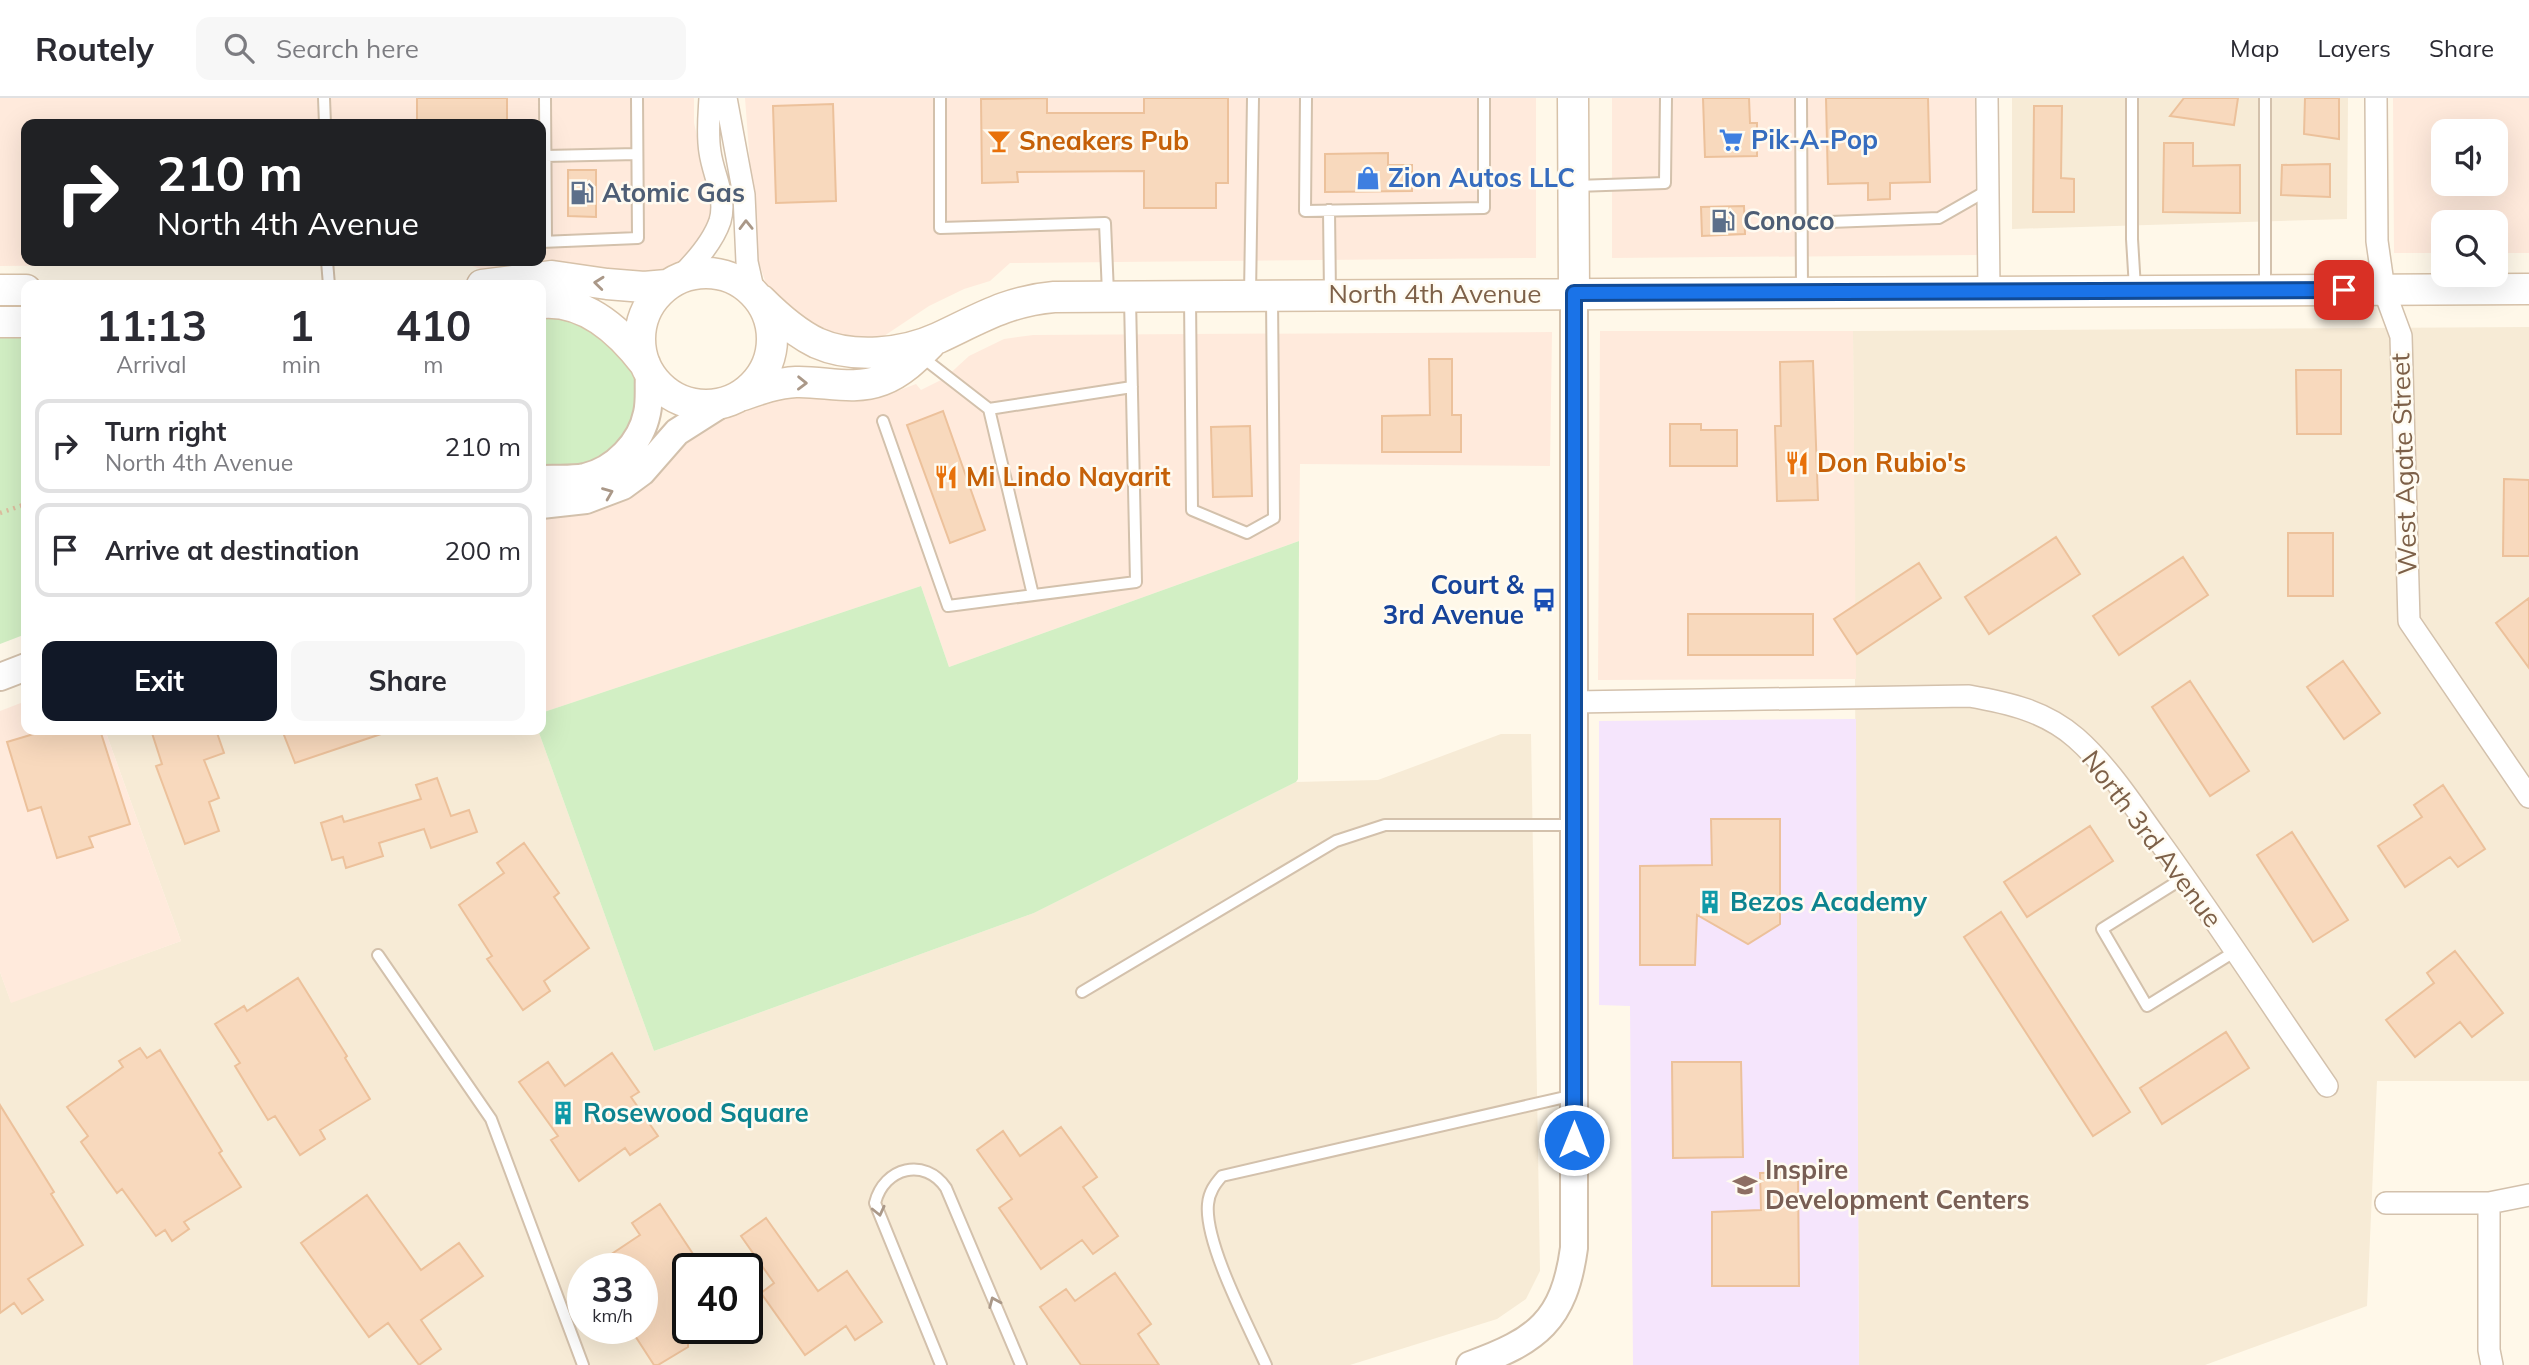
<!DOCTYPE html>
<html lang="en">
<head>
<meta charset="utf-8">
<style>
  :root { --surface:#fff; --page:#f7f7f7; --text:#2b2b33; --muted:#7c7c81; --line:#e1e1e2; --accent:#111827 }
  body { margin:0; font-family:Mulish,sans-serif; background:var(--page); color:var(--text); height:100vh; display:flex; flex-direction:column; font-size:26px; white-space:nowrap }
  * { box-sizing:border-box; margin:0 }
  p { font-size:23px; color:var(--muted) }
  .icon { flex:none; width:38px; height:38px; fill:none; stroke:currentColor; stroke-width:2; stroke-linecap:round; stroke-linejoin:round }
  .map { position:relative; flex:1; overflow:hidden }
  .sheet { position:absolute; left:21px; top:182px; width:525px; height:455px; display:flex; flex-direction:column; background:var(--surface); border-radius:14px; box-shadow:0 7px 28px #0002 }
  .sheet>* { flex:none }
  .banner { position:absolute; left:21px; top:21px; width:525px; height:147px; border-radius:14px; box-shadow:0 7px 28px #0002; background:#202124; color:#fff; overflow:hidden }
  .controls { position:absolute; left:2431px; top:21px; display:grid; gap:14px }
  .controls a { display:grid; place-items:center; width:77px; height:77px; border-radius:14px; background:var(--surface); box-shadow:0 7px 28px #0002; font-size:35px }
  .speed { position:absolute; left:567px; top:1155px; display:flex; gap:14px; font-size:35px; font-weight:700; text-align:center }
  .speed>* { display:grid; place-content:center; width:91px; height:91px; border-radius:50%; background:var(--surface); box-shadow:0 7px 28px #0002; line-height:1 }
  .speed small { font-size:18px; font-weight:400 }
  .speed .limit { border:4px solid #111; border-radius:10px; background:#fff; color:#111 }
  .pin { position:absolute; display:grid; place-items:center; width:60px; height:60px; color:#fff; margin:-30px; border-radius:14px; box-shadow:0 4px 10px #0006 }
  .me { position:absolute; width:77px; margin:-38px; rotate:0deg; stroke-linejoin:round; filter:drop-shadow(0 0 5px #0008) }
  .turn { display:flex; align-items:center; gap:24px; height:147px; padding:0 21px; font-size:32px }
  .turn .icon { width:91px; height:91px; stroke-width:2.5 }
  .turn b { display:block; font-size:49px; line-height:60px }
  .eta { display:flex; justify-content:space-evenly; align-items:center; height:119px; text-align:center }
  .eta b { font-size:42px; font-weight:700; line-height:49px }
  .primary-button { display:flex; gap:14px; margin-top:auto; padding:14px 21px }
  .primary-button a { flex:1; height:80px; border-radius:14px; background:var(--accent); color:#fff; font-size:28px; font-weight:700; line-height:80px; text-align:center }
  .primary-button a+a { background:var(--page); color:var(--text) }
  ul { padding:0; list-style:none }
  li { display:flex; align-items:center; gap:21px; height:94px; margin:0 14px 10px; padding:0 7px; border:4px solid var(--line); border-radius:14px }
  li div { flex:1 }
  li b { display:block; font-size:26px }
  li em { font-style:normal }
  header { display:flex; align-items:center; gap:42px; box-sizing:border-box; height:98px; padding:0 35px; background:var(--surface); border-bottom:2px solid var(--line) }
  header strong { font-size:33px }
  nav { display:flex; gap:38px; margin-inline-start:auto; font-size:24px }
  .search { width:490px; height:63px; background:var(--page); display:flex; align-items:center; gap:18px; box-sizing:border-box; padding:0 24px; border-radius:14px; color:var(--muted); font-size:26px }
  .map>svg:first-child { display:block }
  .residential { fill:#f7ebd6; fill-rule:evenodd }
  .commercial { fill:#ffeadc; fill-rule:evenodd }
  .education { fill:#f5e5fc }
  .green { fill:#d2efc4 }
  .building { fill:#f8d9bd; stroke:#ecc19b; stroke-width:2 }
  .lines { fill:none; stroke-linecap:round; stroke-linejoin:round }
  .service-casing { stroke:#d3c1ac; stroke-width:14 }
  .minor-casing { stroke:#d3c1ac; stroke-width:24 }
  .tertiary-casing { stroke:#d3c1ac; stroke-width:30 }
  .secondary-casing { stroke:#d7c2a9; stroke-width:33 }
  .path { stroke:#debd9f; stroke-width:4.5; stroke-dasharray:2 5; stroke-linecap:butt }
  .service { stroke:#fff; stroke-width:10 }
  .minor { stroke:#fff; stroke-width:21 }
  .tertiary { stroke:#fff; stroke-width:26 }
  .secondary { stroke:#fff; stroke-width:30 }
  .oneway { stroke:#aa9888 }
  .route-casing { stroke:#114b97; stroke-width:18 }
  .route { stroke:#1a73e8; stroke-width:12 }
  .labels { text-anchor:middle; stroke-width:5; stroke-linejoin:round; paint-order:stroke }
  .shop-label { font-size:26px; font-weight:bold; fill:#366cbe; stroke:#fffbf1; text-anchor:start }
  .food-label { font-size:26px; font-weight:bold; fill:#c56008; stroke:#fffbf1; text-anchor:start }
  .service-label { font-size:26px; font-weight:bold; fill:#4e5e75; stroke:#fffbf1; text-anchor:start }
  .street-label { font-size:26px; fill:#7d6048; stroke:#fffbf1 }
  .transit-label { font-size:26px; font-weight:bold; fill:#164399; stroke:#fffbf1; text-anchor:end }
  .culture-label { font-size:26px; font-weight:bold; fill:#0d838f; stroke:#fffbf1; text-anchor:start }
  .education-label { font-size:26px; font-weight:bold; fill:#785e54; stroke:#fffbf1; text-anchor:start }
</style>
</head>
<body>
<header>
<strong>Routely</strong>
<div class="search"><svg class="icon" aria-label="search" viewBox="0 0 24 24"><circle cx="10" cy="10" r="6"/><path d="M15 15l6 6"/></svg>Search here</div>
<nav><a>Map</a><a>Layers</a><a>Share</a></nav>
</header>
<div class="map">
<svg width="2529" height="1267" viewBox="0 0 2529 1267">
  <rect width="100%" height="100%" fill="#fff8e9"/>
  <path class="residential" d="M2012,0H2348L2347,121L2012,131Z
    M2529,229V983H2377L2367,1208L2205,1267H1859L1853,233Z
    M105,632H538L654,953L1034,815L1296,684L1378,682L1501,636H1531L1540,1173L1526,1201L1497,1221L1350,1267H0V874L11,904L181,843ZM583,1171H642V1230H583ZM688,1171H747V1230H688Z"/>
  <path class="commercial" d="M0,0H694V25L714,111L705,136L681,164L670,171L641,177L486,173L461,164L0,168ZM26,26H541V163H26Z
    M745,0H1536V160L1010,165L990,183L964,191L929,208L878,242L827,240L780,208L766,186L757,158Z
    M1612,0H1978V157L1612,160Z
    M2393,0H2529V155H2496V124H2443V155H2394ZM2496,33V86H2443V33Z
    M1600,233H1853L1856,581L1598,582Z
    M1552,234L1550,368L1300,366L1299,443L949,569L921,488L541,615V419L670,352L712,322L758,300L788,295L857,300L892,295L916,286L921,292L945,280L969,258L1004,241L1033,237Z
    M26,603V632H105L181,843L11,905L0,874V613Z"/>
  <path class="education" d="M1856,621L1859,1267H1633L1630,908L1599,907V623Z"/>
  <path class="green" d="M541,214L585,223L634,269L637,285L636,317L618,348L587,368L541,371Z
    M0,236H26V536L0,546Z
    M1299,443L1298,681L1296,684L1034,815L654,953L538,632H541V615L921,488L949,569Z"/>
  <path class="building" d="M417,0H507V26H417Z
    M1047,0V15H1144V0H1228V85H1216V110H1144V73L1017,74L1018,84L982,85L981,1Z
    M1703,0H1749L1750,25H1757V58L1705,59Z
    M1826,0H1928L1930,84L1890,85V101L1868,102V85L1828,86Z
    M2184,0H2238L2234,27L2170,18Z
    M2305,0H2339V41L2304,36Z
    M833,6L836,103L776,105L773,8Z
    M2034,8H2062L2061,80L2074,81V114H2033Z
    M2164,45H2193V68L2240,67V115L2163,114Z
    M1388,55V67H1412V93L1325,94V56Z
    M2330,66V99L2281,97L2282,67Z
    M568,72H596V119L568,118Z
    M1744,108L1745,136L1702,138L1701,109Z
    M1429,261H1452V317H1461V354H1382V318L1430,317Z
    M1813,263L1818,402L1777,403L1775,328H1781L1780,264Z
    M2296,272H2341V336H2297Z
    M943,313L985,432L950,445L907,327Z
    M1670,326H1701V332H1737V368H1670Z
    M1250,328L1252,398L1213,399L1211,329Z
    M2504,381L2529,382V458H2503Z
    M2288,435H2333V498H2288Z
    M2056,439L2080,476L1989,536L1965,499Z
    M2183,459L2208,497L2119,557L2093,518Z
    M1919,465L1941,500L1857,556L1834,521Z
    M2529,500V570L2496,525Z
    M1688,516H1813V557H1688Z
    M2343,563L2380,615L2344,641L2307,589Z
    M2190,583L2249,673L2210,698L2152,609Z
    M47,632H100L130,726L89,739L93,749L57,760L41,709L28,713L7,644Z
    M151,632H216L224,655L204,662L219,700L209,704L219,733L185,746L156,668L162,666Z
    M282,632H380L381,636L295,665Z
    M437,680L451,718L469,712L477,734L431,750L424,731L379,745L383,758L346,770L343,759L332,762L321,725L342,718L344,724L421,701L416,687Z
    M2443,687L2485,751L2458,769L2450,759L2405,789L2378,748L2422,719L2414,707Z
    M1711,721H1780V826L1748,846L1697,817L1695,867H1640V768L1712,767Z
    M2090,728L2113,763L2027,819L2004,784Z
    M2292,734L2348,822L2313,844L2257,757Z
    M524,745L559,795L554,799L589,850L544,883L550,893L523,912L487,861L492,858L459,807L504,775L497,765Z
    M2001,814L2130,1014L2093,1038L1964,839Z
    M2455,853L2503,915L2472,939L2460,924L2415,959L2386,922L2434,885L2427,875Z
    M298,880L347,958L345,960L370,1001L320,1032L325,1041L300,1057L275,1018L268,1022L235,968L240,965L215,926L244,908L247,913Z
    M2226,934L2249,970L2162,1026L2140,990Z
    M140,950L147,960L160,952L222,1053L219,1055L241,1089L184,1124L189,1131L172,1143L165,1132L156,1138L122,1091L117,1095L81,1044L88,1038L67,1009L123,969L119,963Z
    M612,955L639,994L631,999L658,1038L630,1057L625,1050L579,1083L551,1042L558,1038L519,984L548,964L565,988Z
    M1672,964H1741L1743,1059L1673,1060Z
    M0,1007L54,1094L51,1096L83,1147L28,1181L43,1202L22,1216L14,1205L0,1215Z
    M1061,1029L1097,1079L1083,1089L1118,1138L1093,1156L1082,1142L1041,1171L999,1110L1012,1101L977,1052L1003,1033L1020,1058Z
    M1798,1074L1799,1188H1712V1114L1761,1112L1760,1075Z
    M367,1097L421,1172L459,1145L483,1178L421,1222L441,1251L419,1267L388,1225L369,1239L301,1145Z
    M660,1106L693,1156L690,1157L699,1171H688V1249L658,1267H654L630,1230H642V1171H589L640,1137L632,1125Z
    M766,1120L818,1193L847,1173L882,1224L855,1242L846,1228L805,1257L761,1195L774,1185L741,1138Z
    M1115,1175L1151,1226L1138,1236L1159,1267H1081L1040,1209L1066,1191L1075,1203Z"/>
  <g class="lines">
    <g class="service-casing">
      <path id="service" d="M324,0L325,26
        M545,0L546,143
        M940,0V130L1105,125L1108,195
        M1306,0L1305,113L1484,110V0
        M1801,0L1802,193
        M2132,0V141L2135,190
        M545,58L637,56
        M1576,88L1665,85L1666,0
        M1329,112L1330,197
        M1802,125L1939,120L1988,92
        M541,144L638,140L637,0
        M327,163L329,187
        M2265,190V0
        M1250,197L1253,0
        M1190,199L1192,412L1247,435L1274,420L1272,200
        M922,259L989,311
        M883,323L948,508L1136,484L1130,201
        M1033,497L989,311L1132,289
        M2185,779L2102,831L2147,908L2234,854
        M378,857L491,1021L583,1267
        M1082,894L1336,743L1385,727H1574
        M941,1267L875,1105C884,1069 925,1059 946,1090L1021,1267
        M1266,1267C1249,1229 1204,1145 1208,1106C1209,1094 1215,1086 1222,1078L1574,997"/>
    </g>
    <g class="minor-casing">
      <path id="minor" d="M726,0L744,97L747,164L754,195
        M1987,0L1989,194
        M2376,0L2377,143L2384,192L2401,238L2409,523L2529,699
        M680,179C695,164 713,144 720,123C727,99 713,77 710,54C707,36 709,18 710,0
        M1573,604L1969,598C2009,605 2045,613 2076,640C2109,669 2134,709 2159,743C2217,823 2271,907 2327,988
        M2386,1105H2489L2529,1097
        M2489,1105V1252L2492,1267"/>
    </g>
    <g class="tertiary-casing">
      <path id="tertiary" d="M541,381C556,380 570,382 585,379C615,372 641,345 647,315C650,302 648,289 649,276
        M541,407L586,402L623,388L642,374L677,334L721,306
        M0,579L26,569
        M1470,1267C1537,1243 1564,1223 1574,1150V195"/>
    </g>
    <g class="secondary-casing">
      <path id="secondary" d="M1573,0L1574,195
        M640 241a66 66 0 1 1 132 0a66 66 0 1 1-132 0Z
        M482,187L552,178L607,186L644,189L667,187
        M0,192H26
        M761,202C778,219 796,235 817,245C853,261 903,256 938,240C979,221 1007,203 1054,199L2529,191
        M541,205C585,201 620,233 645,266
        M0,224H26
        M743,297C760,291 777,285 796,284C825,283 853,293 882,282C901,275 916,260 930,246"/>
    </g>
    <path class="path" d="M0,415L26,406"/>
    <use href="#service" class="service"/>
    <use href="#minor" class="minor"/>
    <use href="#tertiary" class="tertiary"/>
    <use href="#secondary" class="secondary"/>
  </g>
  <defs><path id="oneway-chevron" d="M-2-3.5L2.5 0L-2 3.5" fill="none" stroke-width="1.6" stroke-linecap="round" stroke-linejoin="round" transform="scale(1.75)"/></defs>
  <g class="oneway">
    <use href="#oneway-chevron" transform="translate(746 127) rotate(-91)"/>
    <use href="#oneway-chevron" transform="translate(599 185) rotate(-174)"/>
    <use href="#oneway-chevron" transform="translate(802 285) rotate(1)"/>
    <use href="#oneway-chevron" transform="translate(608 395) rotate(-22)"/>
    <use href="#oneway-chevron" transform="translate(879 1113) rotate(77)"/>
    <use href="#oneway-chevron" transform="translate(994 1204) rotate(-113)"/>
  </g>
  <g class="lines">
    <g class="route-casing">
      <path id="route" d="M1574,1042V195L2344,192"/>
    </g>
    <use href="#route" class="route"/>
  </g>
  <defs>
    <g id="supermarket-bare" transform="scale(1.89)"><path d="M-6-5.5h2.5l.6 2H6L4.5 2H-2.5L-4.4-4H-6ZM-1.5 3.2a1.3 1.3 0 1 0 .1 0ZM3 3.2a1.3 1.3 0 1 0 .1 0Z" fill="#3f7fe0" stroke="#fffbf1" stroke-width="2.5" paint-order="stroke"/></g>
    <g id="bar-bare" transform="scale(1.89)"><path d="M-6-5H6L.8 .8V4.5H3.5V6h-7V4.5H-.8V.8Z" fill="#e8710a" stroke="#fffbf1" stroke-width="2.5" paint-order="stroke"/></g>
    <g id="shop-bare" transform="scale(1.89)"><path d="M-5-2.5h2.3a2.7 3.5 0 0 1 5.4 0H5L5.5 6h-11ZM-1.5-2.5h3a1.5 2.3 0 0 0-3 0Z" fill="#3f7fe0" stroke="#fffbf1" stroke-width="2.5" paint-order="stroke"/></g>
    <g id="fuel-bare" transform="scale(1.89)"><path d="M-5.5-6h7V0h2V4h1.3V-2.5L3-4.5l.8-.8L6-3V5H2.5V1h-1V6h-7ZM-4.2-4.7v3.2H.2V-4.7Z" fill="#5c6f8a" stroke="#fffbf1" stroke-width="2.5" paint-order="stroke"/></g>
    <g id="restaurant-bare" transform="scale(1.89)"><path d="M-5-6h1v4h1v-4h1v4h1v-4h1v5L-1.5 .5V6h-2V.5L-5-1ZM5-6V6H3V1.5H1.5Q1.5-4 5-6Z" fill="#e8710a" stroke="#fffbf1" stroke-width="2.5" paint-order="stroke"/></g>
    <g id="bus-bare" transform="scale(1.89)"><path d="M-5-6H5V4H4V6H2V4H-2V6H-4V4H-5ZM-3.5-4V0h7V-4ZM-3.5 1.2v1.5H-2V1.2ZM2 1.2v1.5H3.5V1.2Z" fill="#1a4fb4" stroke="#fffbf1" stroke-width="2.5" paint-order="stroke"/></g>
    <g id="building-bare" transform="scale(1.89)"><path d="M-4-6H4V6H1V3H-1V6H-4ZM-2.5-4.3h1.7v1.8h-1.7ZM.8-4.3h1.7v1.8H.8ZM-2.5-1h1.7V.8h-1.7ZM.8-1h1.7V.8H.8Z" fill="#0f9aa8" stroke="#fffbf1" stroke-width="2.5" paint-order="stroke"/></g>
    <g id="school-bare" transform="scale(1.89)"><path d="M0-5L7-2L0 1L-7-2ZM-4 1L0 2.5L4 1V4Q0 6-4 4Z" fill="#8d6e63" stroke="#fffbf1" stroke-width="2.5" paint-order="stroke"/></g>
  </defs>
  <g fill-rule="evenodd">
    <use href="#supermarket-bare" x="1731" y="42"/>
    <use href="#bar-bare" x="999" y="43"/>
    <use href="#shop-bare" x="1368" y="80"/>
    <use href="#fuel-bare" x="582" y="95"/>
    <use href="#fuel-bare" x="1723" y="123"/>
    <use href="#restaurant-bare" x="1797" y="365"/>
    <use href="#restaurant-bare" x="946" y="379"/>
    <use href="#bus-bare" x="1544" y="502"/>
    <use href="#building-bare" x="1710" y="804"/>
    <use href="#building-bare" x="563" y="1015"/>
    <use href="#school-bare" x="1745" y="1087"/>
  </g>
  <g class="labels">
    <g class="shop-label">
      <text x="1751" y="51">Pik-A-Pop</text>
      <text x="1388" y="89">Zion Autos LLC</text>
    </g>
    <g class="food-label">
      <text x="1019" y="52">Sneakers Pub</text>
      <text x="1817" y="374">Don Rubio's</text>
      <text x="966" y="388">Mi Lindo Nayarit</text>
    </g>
    <g class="service-label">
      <text x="602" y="104">Atomic Gas</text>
      <text x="1743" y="132">Conoco</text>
    </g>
    <g class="street-label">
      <text x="1435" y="205">North 4th Avenue</text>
      <text transform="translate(2404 366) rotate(-92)" y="9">West Agate Street</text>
      <text transform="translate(2152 741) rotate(53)" y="9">North 3rd Avenue</text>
    </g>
    <g class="transit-label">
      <text x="1524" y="496">Court &amp;<tspan x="1524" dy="30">3rd Avenue</tspan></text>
    </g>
    <g class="culture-label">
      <text x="1730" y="813">Bezos Academy</text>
      <text x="583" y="1024">Rosewood Square</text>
    </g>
    <g class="education-label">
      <text x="1765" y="1081">Inspire<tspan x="1765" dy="30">Development Centers</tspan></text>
    </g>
  </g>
</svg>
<div class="controls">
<a><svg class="icon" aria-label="sound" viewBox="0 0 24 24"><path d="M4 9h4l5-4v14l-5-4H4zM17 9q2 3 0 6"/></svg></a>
<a><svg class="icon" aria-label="search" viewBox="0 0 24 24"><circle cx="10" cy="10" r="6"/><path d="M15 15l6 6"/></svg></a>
</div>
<div class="speed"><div>33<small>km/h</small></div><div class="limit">40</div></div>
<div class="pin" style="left:2344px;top:192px;background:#d93025"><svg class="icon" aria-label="arrive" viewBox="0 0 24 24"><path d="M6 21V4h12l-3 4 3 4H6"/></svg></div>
<svg class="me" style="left:1574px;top:1042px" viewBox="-20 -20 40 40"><circle r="17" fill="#1a73e8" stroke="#fff" stroke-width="3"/><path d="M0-11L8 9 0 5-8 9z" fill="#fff"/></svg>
<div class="banner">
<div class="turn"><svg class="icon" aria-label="right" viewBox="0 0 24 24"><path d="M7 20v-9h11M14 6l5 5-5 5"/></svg><div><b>210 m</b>North 4th Avenue</div></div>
</div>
<section class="sheet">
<div class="eta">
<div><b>11:13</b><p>Arrival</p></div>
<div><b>1</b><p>min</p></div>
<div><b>410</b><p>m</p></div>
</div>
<ul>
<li><svg class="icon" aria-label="right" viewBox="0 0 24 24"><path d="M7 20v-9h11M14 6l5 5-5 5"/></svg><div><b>Turn right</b><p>North 4th Avenue</p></div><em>210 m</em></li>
<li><svg class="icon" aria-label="arrive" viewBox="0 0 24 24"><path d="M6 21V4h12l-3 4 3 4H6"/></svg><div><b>Arrive at destination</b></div><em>200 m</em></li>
</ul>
<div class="primary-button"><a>Exit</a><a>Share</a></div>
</section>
</div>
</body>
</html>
